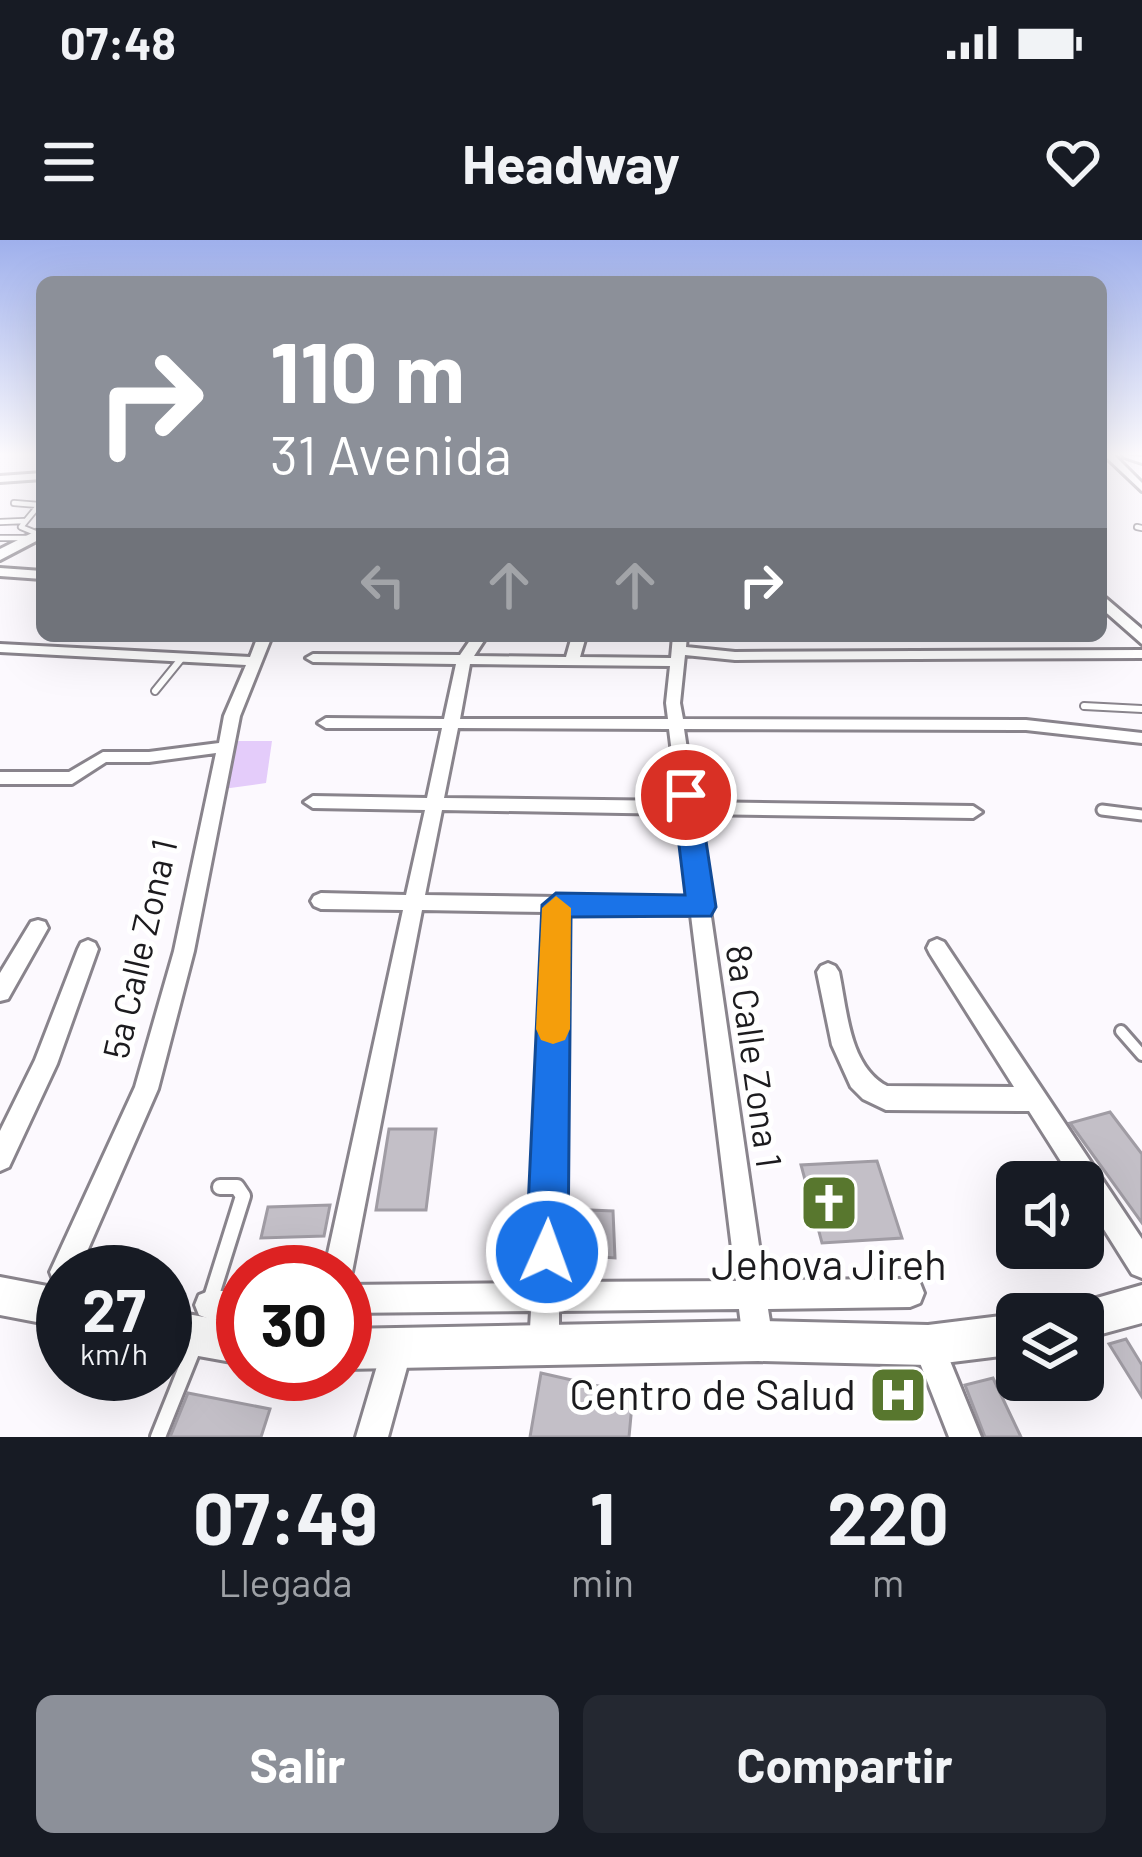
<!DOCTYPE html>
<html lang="es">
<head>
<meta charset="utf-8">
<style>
  :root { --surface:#171b24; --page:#242831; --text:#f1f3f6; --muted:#9ea1a6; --accent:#8c9099 }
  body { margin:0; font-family:Barlow,sans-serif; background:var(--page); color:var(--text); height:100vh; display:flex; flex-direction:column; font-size:45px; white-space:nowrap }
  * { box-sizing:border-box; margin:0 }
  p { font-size:39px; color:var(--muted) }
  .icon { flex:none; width:66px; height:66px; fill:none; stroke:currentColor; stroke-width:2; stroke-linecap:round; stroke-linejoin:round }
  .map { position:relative; height:1197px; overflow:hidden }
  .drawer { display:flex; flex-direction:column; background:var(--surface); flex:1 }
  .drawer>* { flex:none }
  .banner { position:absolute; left:36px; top:36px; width:1071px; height:366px; border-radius:18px; box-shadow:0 12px 48px #0002; background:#8c9099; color:#fff; overflow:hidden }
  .buttons { position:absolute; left:996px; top:921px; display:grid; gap:24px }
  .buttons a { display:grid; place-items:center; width:108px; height:108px; border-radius:18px; background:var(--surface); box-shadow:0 12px 48px #0002; font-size:60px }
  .speed { position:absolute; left:36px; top:1005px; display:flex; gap:24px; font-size:60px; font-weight:700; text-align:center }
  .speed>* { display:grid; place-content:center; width:156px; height:156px; border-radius:50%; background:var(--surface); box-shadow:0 12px 48px #0002; line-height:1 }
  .speed small { font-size:30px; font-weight:400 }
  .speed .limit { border:18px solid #d22; background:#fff; color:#111 }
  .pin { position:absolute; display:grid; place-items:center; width:102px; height:102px; color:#fff; margin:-51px; border:6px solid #fff; border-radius:50%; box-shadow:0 3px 12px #0007 }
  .me { position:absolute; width:132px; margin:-66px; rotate:2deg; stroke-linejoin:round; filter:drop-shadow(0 0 9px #0008) }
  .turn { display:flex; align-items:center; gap:42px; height:252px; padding:0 36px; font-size:54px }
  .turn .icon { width:156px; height:156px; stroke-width:2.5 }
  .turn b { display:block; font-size:84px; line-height:102px }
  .lanes { display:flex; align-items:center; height:114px; padding:0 36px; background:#0003; justify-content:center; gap:60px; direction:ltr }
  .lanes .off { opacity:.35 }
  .eta { display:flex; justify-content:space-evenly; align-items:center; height:204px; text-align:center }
  .eta b { font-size:72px; font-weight:700; line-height:84px }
  .cta { display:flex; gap:24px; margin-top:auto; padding:24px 36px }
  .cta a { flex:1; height:138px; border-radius:18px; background:var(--accent); color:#fff; font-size:48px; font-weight:700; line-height:138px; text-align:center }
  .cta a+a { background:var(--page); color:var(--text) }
  .status { display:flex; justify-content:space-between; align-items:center; height:84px; padding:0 60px; background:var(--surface); direction:ltr }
  .status svg { height:33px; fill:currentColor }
  header { display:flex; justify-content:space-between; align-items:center; height:156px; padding:0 36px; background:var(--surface); font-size:54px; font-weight:700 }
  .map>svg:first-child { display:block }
  .green { fill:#e4ccfa }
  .building { fill:#c3bfc7; stroke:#a09ca4; stroke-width:3 }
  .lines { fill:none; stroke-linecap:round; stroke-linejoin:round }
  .lane-far4-casing { stroke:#89848c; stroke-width:8 }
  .lane-far3-casing { stroke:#89848c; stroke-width:10 }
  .lane-far2-casing { stroke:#89848c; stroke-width:15 }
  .lane-far1-casing { stroke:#89848c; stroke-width:16 }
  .lane-casing { stroke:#89848c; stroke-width:20 }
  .street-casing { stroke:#89848c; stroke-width:6 }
  .secondary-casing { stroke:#89848c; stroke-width:6 }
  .lane-far4 { stroke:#fff; stroke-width:4.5 }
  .lane-far3 { stroke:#fff; stroke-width:6 }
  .lane-far2 { stroke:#fff; stroke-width:9 }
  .lane-far1 { stroke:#fff; stroke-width:10 }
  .lane { stroke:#fff; stroke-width:14 }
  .street { fill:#fff; fill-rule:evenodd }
  .secondary { fill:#fff; fill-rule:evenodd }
  .route { fill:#1a73e8; stroke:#114b97; stroke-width:3 }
  .slow { fill:#f59e0b }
  .labels { text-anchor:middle; stroke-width:10; stroke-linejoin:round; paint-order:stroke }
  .street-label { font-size:36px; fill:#1c1b1e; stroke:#fff }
  .near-poi-label { font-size:42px; fill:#1c1b1e; stroke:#fff }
</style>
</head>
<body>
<div class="status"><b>07:48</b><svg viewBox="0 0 49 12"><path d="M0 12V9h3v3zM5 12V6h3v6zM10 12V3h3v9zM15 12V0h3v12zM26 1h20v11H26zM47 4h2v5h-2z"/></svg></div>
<header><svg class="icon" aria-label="menu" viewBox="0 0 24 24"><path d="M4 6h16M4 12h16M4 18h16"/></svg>Headway<svg class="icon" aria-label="heart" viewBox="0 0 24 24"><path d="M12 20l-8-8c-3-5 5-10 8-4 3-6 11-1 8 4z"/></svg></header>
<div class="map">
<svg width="1142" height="1197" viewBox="0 0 1142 1197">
  <rect width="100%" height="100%" fill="#fcf9fe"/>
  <path class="green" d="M234,501H272L266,543L223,549Z"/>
  <path class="building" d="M1110,872L1142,914V983L1070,883Z
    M389,889H436L426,970H376Z
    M877,921L902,998L822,1003L801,925Z
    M330,965L324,996L261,998L268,967Z
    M566,969L613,971L615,1018L571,1015L565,1007Z
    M1126,1099L1142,1125V1157L1109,1104Z
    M541,1133L633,1154L629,1197H530Z
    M993,1138L1021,1197H985L965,1145Z
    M188,1153L270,1169L261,1197H170Z"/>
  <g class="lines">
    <g class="lane-far4-casing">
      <path id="lane-far4" d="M14,263L39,265L21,287L38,294
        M0,282L24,281
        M1137,287L1142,288
        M0,298H30"/>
    </g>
    <g class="lane-far3-casing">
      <path id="lane-far3" d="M155,451L181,419
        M1084,466L1142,469"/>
    </g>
    <g class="lane-far2-casing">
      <path id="lane-far2" d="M1102,570L1142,575"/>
    </g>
    <g class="lane-far1-casing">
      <path id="lane-far1" d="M1121,791L1142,815"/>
    </g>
    <g class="lane-casing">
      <path id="lane" d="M210,1061L243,956L237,947H220
        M158,1197L195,1105"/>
    </g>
    <g class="street-casing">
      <path id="street" d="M1104,215H1114L1142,243V251Z
        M1123,215L1142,217V223L1124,217Z
        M42,233V239L0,242V236Z
        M0,328L42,331V339L0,336Z
        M258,396H272L240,476L194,711L158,849L78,1032H63V1046L54,1042L50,1032L135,847L174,711L216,513L149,522H106L72,544H0V532H69L103,512H149L219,503L224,476L246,425L0,412V404L250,417Z
        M473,396H487L474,416L566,417L572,396H586L580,417L671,418L673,396H687L686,407L735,412L1142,410V418L735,420L685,415L680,463L683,479L1026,480L1142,493V503L1026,490L684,489L695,562L973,566L982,572L973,578L696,574L764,1040L910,1039L920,1043L924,1053L920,1063L910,1067L768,1069L773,1101L768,1111L758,1116L748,1111L743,1101L739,1069L559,1071V1106L555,1117L544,1121L533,1117L529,1106L531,1071L345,1073V1045L532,1043L547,672L422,670L352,1032L345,1043V1032H324L403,670L321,669L314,666L311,661L314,656L321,653L406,655L425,570L313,568L304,562L313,556L427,558L442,488H326L318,483L326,478L444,479L456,424L313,422L306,418L313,414L460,415ZM470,424L670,426L666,463L668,479H460ZM458,488L669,489L678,561L444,558ZM442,570L679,574L689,659L425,655ZM567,673L691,675L736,1041L560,1042Z
        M38,680L45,682L48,688L8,759L0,761V733L31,682Z
        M937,699L944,702L1142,999V1038L1132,1034L1083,956V942H1074L1029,871L886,870L863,859L851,847L832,805L817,732L821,726L828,723L835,726L839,732C847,770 849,826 887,846L1014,847L930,714L927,708L930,702Z
        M88,700L95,703L98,709L57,824L9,927L0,931V891L35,820L78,709L81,703Z
        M209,1051H243V1079H209L199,1075L195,1065L199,1055Z
        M928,1090L939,1094L981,1197H949L913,1105L917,1094Z
        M397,1094L408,1098L412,1109L388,1197H356L382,1109L386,1098Z"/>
    </g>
    <g class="secondary-casing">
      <path id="secondary" d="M42,288V298L0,320V309Z
        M1101,354L1142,389V404L1101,368Z
        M0,1037L63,1049V1087L0,1075Z
        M1142,1045V1083L1083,1099V1074H1066L1069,1066Z
        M165,1070L243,1084V1124L165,1110Z
        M1017,1074V1114L928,1125L758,1121L345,1129V1089L758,1081L928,1085Z"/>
    </g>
    <use href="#lane-far4" class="lane-far4"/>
    <use href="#lane-far3" class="lane-far3"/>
    <use href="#lane-far2" class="lane-far2"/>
    <use href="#lane-far1" class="lane-far1"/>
    <use href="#lane" class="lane"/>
    <use href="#street" class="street"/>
    <use href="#secondary" class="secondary"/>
  </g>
  <linearGradient id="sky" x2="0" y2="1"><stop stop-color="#9fb0ec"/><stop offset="0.56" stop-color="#fefcff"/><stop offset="1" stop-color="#fefcff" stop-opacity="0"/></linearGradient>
  <rect width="1142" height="383" fill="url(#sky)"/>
  <path class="route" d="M686,546L699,555L716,667L711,676L571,677L568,1012L562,1027L547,1033L532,1027L526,1012L542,665L556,653L685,655L673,555Z"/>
  <path class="slow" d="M556,656L571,668L570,789L565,800L553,804L541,800L536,789L542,668Z"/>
  <defs>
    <g id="church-square" transform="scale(3)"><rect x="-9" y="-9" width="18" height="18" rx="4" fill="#58772e" stroke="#fff"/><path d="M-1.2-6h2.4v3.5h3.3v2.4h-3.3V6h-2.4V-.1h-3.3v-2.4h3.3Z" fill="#fff"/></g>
    <g id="hospital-square" transform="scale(3)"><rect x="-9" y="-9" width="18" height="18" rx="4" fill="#58772e" stroke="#fff"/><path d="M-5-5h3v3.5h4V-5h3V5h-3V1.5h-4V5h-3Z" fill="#fff"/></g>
  </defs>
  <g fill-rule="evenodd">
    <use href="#church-square" x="829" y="963"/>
    <use href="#hospital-square" x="898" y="1155"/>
  </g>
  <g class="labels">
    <g class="street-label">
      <text transform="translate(140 709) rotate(-77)" y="13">5a Calle Zona 1</text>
      <text transform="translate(754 816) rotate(82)" y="13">8a Calle Zona 1</text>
    </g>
    <g class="near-poi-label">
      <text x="829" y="1040">Jehova Jireh</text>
      <text x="856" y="1170" text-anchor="end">Centro de Salud</text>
    </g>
  </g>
</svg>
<div class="buttons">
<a><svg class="icon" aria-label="sound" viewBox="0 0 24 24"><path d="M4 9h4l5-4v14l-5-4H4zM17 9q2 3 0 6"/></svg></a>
<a><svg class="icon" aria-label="layers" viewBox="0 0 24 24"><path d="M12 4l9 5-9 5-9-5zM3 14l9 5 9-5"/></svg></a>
</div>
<div class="speed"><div>27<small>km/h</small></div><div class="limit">30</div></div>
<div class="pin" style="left:686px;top:555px;background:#d93025"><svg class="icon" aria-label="arrive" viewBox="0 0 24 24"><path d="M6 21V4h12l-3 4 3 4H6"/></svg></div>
<svg class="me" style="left:547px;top:1012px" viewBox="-20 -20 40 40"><circle r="17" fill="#1a73e8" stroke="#fff" stroke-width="3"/><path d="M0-11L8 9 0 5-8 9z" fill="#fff"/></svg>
<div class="banner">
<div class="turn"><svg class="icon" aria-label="right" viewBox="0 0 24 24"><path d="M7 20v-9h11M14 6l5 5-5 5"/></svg><div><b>110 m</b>31 Avenida</div></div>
<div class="lanes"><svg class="icon off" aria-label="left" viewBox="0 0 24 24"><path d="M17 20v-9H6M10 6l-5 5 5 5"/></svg><svg class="icon off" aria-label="ahead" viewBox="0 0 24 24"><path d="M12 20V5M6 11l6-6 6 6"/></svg><svg class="icon off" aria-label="ahead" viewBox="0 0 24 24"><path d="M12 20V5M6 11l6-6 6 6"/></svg><svg class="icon" aria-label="right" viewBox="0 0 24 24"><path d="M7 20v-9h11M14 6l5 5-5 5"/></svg></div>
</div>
</div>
<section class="drawer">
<div class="eta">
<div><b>07:49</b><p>Llegada</p></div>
<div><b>1</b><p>min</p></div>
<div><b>220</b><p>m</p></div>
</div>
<div class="cta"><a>Salir</a><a>Compartir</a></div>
</section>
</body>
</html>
